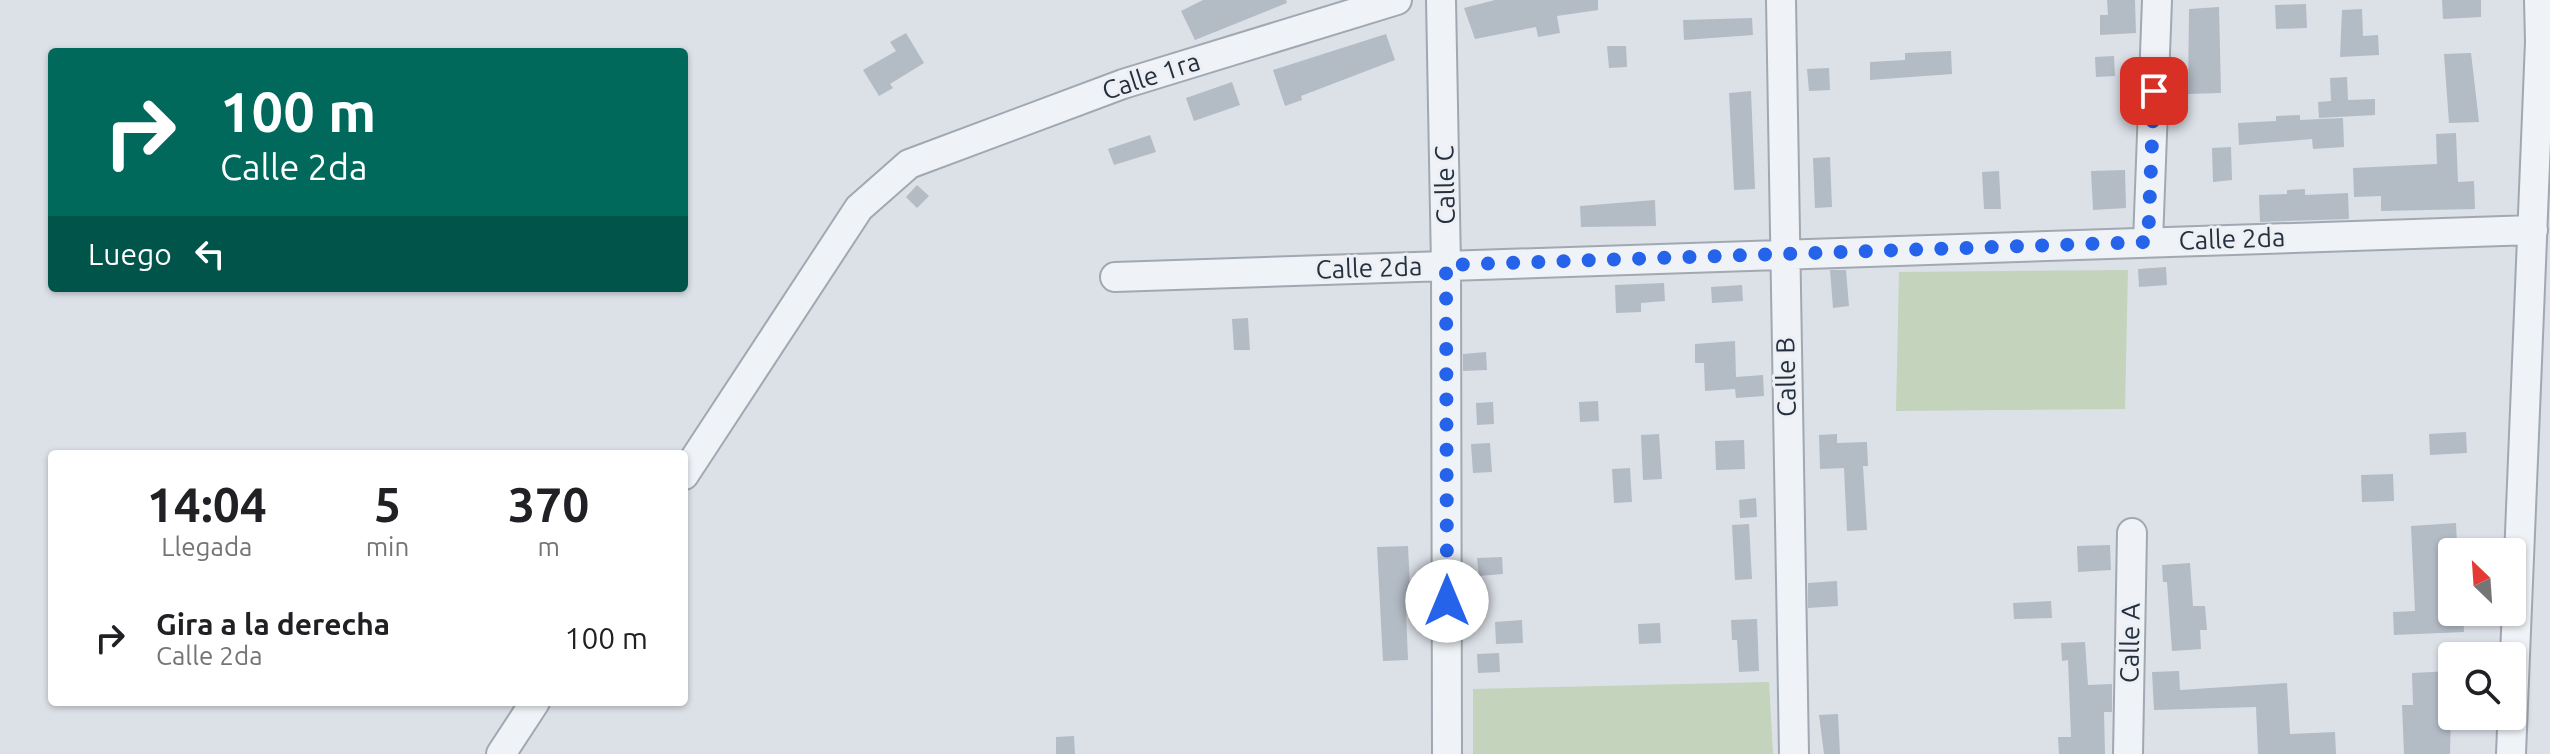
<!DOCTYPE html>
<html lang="es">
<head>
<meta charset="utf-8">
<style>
  :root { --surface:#fff; --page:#f2f2f2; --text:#202124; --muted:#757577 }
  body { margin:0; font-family:Ubuntu,sans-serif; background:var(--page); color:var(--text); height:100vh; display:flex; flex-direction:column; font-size:30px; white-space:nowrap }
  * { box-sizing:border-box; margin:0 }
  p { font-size:26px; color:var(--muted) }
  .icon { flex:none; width:44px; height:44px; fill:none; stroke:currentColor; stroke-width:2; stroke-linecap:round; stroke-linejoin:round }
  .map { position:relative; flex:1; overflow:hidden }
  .panel { position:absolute; left:48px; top:450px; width:640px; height:256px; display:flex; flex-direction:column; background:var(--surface); border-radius:8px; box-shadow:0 2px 6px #0004 }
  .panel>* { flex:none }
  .guide { position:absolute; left:48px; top:48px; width:640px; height:244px; border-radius:8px; box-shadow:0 2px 6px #0004; background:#00695c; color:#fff; overflow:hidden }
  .needle { width:52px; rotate:335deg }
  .fabs { position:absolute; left:2438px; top:538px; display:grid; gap:16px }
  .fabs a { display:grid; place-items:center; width:88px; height:88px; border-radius:8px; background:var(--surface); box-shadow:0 2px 6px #0004; font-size:40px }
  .pin { position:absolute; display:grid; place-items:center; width:68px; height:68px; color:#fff; margin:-34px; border-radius:16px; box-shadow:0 4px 12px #0006 }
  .me { position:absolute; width:88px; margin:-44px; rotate:0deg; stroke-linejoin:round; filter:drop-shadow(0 0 6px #0008) }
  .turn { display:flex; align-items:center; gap:28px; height:168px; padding:0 40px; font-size:36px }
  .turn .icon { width:104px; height:104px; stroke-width:2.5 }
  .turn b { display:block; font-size:56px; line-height:68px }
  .then { display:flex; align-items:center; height:76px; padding:0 40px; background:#0003; gap:16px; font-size:30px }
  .eta { display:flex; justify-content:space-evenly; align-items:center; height:136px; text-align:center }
  .eta b { font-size:48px; font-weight:700; line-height:56px }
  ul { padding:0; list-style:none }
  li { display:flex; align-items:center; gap:24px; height:104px; padding:0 40px }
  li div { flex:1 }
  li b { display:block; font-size:30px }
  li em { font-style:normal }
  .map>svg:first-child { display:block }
  .green { fill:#c3d3bc }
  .building { fill:#b3bbc5 }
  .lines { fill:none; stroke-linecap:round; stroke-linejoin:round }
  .minor-casing { stroke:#a1a8b2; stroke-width:32 }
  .minor { stroke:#eff2f6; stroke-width:28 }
  .route { stroke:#2563eb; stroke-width:14; stroke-dasharray:0 25.2 }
  .labels { text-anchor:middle; stroke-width:6; stroke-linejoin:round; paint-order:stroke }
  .street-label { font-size:26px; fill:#25303f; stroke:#ecf0f5 }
</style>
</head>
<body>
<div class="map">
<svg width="2550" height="754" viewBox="0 0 2550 754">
  <rect width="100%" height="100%" fill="#dce1e8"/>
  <path class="green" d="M2128,270L2125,409L1896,411L1899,272Z
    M1769,682L1773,754H1473V689Z"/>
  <path class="building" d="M1203,0H1286L1287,3L1195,40L1181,11Z
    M1495,0H1598V10L1557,16L1560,33L1538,37L1536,27L1475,39L1464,8Z
    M2107,0H2135L2136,33L2100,35V15H2108Z
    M2442,0H2481V17L2443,19Z
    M2306,4L2307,28L2276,29L2275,5Z
    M2219,7L2221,93L2188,94L2189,9Z
    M2362,9L2363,36L2378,35L2379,55L2340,57L2342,10Z
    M1752,18L1753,35L1684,40L1683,20Z
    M906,33L924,63L890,84L893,88L879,96L863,70L896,51L890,42Z
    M1386,34L1395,60L1301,96L1302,100L1285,106L1273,70Z
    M1607,46H1626L1627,67L1609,68Z
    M1951,51L1952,74L1870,80V62L1905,60V53Z
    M2471,53L2479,122L2449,123L2444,54Z
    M2114,56L2115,76L2096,77L2095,57Z
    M1829,68L1830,90L1809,91L1807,69Z
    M2347,77L2348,100L2375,99V115L2319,118L2318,102L2331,101L2330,78Z
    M1232,82L1240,105L1194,121L1186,98Z
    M1751,91L1755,189L1734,190L1729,93Z
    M2300,115V120L2343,118L2344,147L2313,149L2312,139L2239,145L2238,123L2276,121V116Z
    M2456,133L2458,182L2474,181L2475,209L2381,211V196L2354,197L2353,168L2437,164L2436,134Z
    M1150,135L1156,152L1114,165L1108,149Z
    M2231,147L2232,180L2213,182L2212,148Z
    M1830,157L1832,207L1815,208L1813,158Z
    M2125,170L2126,208L2093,210L2091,171Z
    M1999,171L2001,209H1984L1982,172Z
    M917,185L929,196L917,208L906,197Z
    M2305,189V195L2348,193L2349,219L2260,222L2259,195L2287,194V190Z
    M1655,200L1656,226L1581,227L1580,206Z
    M2166,267L2167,285L2139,287L2138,269Z
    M1830,270H1846L1849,306L1833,308Z
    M1664,283L1665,301L1641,303V312L1616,313L1615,285Z
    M1742,285L1743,301L1712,303L1711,287Z
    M1248,318L1250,350H1234L1232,319Z
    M1735,341L1736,377L1763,375L1764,396L1736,398L1735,389L1705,391L1704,363H1695V344Z
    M1486,352L1487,370L1463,371V354Z
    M1598,401L1599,421L1580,422L1579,402Z
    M1493,402L1494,424L1477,425L1476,403Z
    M2466,432L2467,453L2430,455L2429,434Z
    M1659,434L1662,479L1643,480L1641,435Z
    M1837,434V443L1867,442L1868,466H1863L1867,530L1847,531L1844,468L1820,469L1819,435Z
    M1744,440L1745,469L1716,470L1715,441Z
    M1490,443L1492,472L1473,473L1471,444Z
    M1630,468L1632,502L1614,503L1612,469Z
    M2393,474L2394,501L2362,502L2361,475Z
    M1756,498L1757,517L1740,518L1739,500Z
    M2456,523L2457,545H2445L2448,610L2463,612L2464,632L2394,635L2393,612L2415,611L2411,526Z
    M1749,524L1752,579L1735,580L1732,525Z
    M2110,545L2111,570L2078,572L2077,546Z
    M1408,546L1411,610L1406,611L1408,660L1383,661L1377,547Z
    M1502,557L1503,574L1479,576L1477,558Z
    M2190,563L2193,606H2205L2207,630H2200L2201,649L2172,651L2167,582H2163L2162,565Z
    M1837,581L1838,606L1808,608V583Z
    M2051,601L2052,618L2014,619L2013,603Z
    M1757,619L1759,671L1739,672L1737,640H1732L1731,620Z
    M1522,620L1523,643L1496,644L1495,622Z
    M1660,623L1661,643L1639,644L1638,624Z
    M2085,642L2088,685L2112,684V712H2104L2105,754H2059L2058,737H2071L2068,660L2062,661L2061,643Z
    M1499,653L1500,672L1478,673L1477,654Z
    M2179,671L2180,690L2287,683L2290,734L2335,732L2336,754H2258L2256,707L2154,710L2152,672Z
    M2452,671L2450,754H2404L2402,705H2413L2412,673Z
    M1838,714L1840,754H1824L1819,715Z
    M1074,736L1075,754H1056V737Z"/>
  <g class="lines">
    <g class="minor-casing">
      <path id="minor" d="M1441,0L1446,265L1447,754
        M1781,0L1794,754
        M2148,242L2157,0
        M1115,277L2533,230
        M684,475L859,208L909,164L1123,84L1397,0
        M501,754L535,702
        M2128,754L2132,533
        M2511,754L2540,42L2539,0"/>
    </g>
    <use href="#minor" class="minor"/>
  </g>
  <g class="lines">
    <path class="route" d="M1447,601L1446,265L2148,242L2154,91"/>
  </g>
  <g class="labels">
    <g class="street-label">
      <text transform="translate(1151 76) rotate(-18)" y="9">Calle 1ra</text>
      <text transform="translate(1445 185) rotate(-91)" y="9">Calle C</text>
      <text transform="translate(2232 239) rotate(-2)" y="9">Calle 2da</text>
      <text transform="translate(1369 268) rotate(-2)" y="9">Calle 2da</text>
      <text transform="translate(1786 377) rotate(-91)" y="9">Calle B</text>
      <text transform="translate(2130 643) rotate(-89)" y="9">Calle A</text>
    </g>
  </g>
</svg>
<div class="fabs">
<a><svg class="needle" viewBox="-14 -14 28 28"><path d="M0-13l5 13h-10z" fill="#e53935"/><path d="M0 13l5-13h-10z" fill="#757577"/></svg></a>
<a><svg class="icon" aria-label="search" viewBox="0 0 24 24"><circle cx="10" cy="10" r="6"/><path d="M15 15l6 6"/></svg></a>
</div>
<div class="pin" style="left:2154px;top:91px;background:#d93025"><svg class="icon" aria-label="arrive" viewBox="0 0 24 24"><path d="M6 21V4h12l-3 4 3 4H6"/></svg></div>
<svg class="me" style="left:1447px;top:601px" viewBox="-20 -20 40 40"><circle r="19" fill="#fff"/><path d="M0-13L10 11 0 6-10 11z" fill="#2563eb"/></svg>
<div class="guide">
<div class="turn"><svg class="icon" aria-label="right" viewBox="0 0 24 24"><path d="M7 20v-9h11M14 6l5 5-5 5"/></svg><div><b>100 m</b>Calle 2da</div></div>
<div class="then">Luego<svg class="icon" aria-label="left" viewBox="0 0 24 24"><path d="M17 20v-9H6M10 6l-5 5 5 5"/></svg></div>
</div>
<section class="panel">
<div class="eta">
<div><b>14:04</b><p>Llegada</p></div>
<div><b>5</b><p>min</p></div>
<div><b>370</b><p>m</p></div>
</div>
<ul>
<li><svg class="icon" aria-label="right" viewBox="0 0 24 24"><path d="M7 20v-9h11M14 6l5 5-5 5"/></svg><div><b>Gira a la derecha</b><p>Calle 2da</p></div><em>100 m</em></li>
</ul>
</section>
</div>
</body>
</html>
